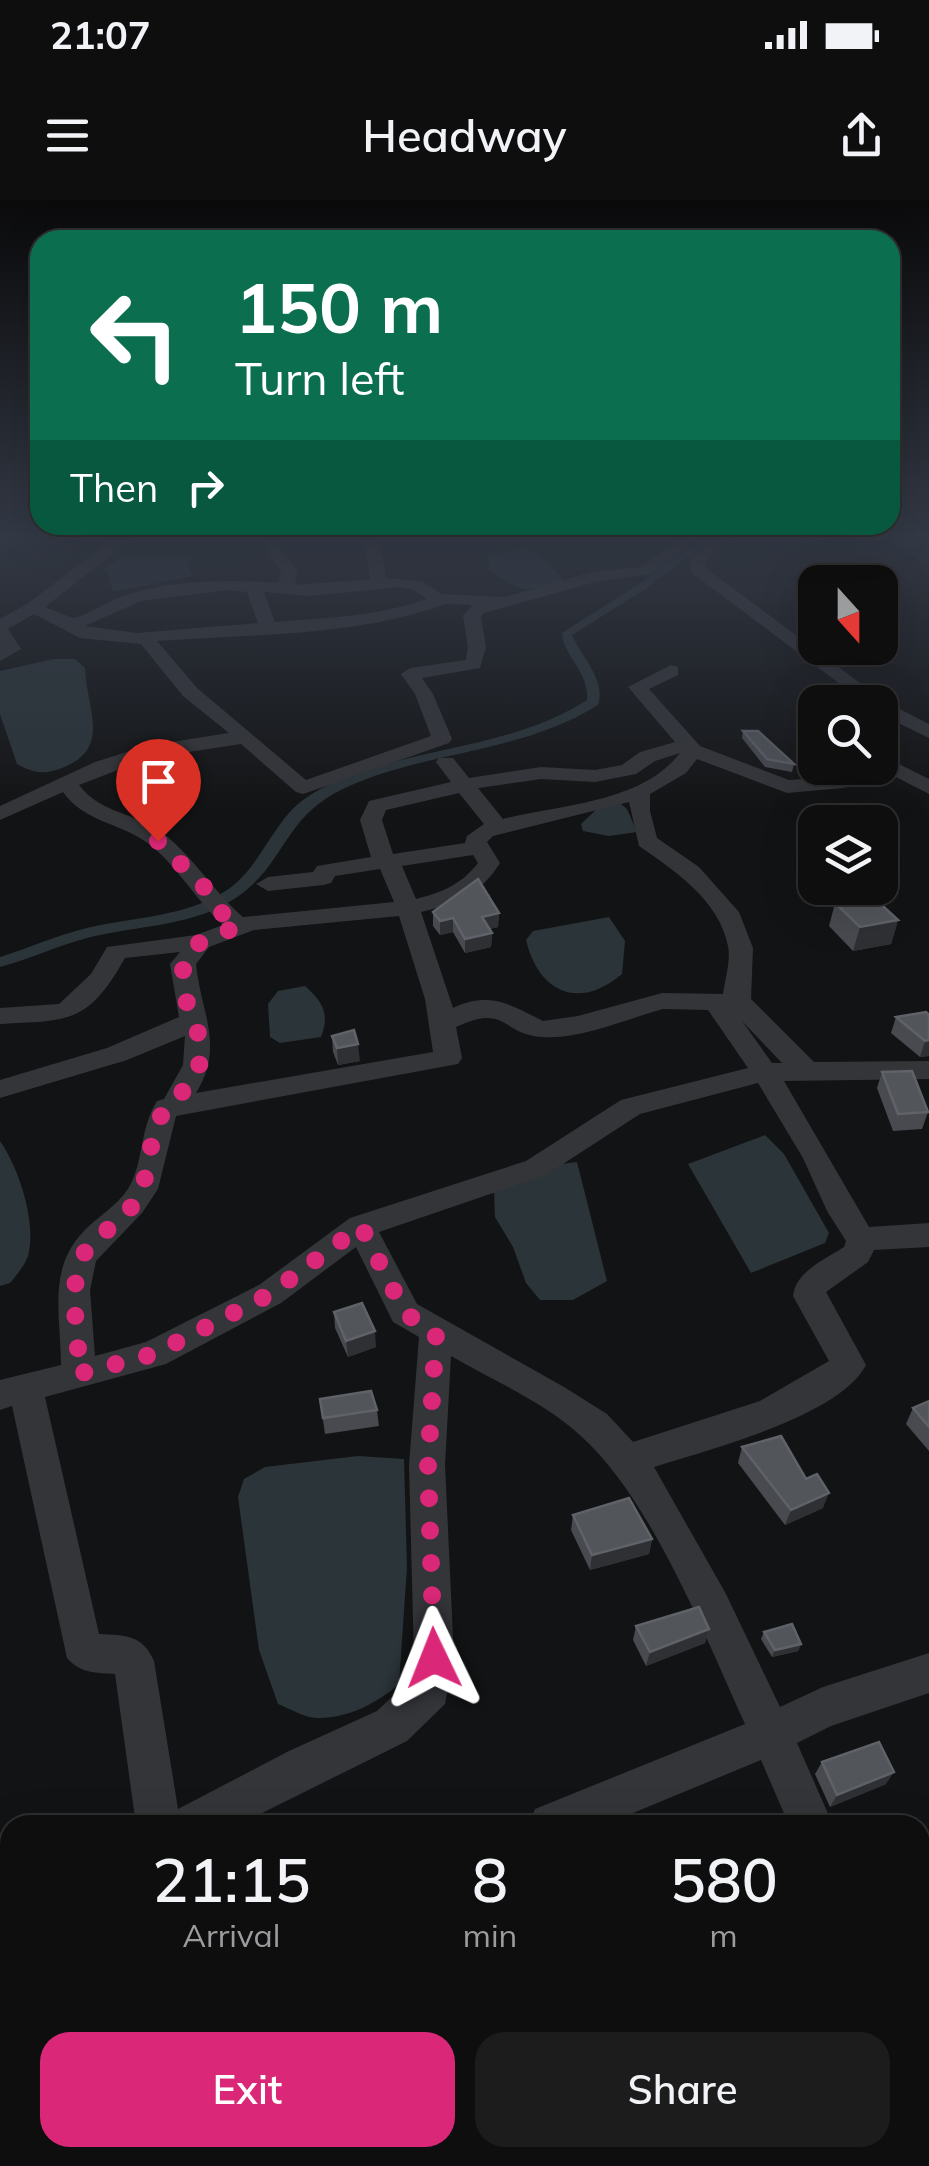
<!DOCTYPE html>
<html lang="en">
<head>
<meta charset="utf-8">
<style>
  :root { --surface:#0e0e0f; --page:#1c1c1d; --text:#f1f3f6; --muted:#9b9c9e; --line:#2e2e2f; --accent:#db2777 }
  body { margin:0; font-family:Mulish,sans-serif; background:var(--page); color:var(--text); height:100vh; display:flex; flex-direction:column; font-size:38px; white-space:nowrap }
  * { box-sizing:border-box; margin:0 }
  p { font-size:32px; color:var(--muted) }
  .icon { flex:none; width:55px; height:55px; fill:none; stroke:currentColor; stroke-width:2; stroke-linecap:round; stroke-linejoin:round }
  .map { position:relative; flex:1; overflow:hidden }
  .side { position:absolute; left:0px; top:1615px; width:930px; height:352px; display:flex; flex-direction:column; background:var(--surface); border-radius:30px 30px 0 0; box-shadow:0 10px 40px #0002,0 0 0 2px var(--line) }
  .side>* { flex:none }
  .banner { position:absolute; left:30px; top:30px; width:870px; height:305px; border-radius:30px; box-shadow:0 10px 40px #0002,0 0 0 2px var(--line); background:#0b6e4f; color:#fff; overflow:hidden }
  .needle { width:65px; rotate:159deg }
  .tools { position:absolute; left:798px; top:365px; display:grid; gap:20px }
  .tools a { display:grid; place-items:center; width:100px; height:100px; border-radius:20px; background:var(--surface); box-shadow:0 10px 40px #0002,0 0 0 2px var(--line); font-size:50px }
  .pin { position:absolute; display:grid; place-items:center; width:85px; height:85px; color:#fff; margin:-102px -42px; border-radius:50% 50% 50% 0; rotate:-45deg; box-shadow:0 0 10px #0007 }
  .pin .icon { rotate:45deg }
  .me { position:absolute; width:110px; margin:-55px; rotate:358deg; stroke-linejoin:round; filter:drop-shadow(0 0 8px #0008) }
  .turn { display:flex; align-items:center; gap:35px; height:210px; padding:0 40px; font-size:45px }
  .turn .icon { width:130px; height:130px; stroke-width:2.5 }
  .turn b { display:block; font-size:70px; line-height:85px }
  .then { display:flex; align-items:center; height:95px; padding:0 40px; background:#0003; gap:20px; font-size:38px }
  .eta { display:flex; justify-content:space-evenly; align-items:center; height:170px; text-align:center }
  .eta b { font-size:60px; font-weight:600; line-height:70px }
  .cta { display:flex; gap:20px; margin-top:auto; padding:20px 40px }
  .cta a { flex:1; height:115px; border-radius:30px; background:var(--accent); color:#fff; font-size:40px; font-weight:600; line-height:115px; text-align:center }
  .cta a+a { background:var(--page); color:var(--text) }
  .status { display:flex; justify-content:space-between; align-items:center; height:70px; padding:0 50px; background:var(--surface); direction:ltr }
  .status svg { height:28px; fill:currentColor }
  header { display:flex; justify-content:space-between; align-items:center; height:130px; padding:0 40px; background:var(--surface); font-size:45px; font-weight:600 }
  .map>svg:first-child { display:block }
  .water { fill:#2b3439 }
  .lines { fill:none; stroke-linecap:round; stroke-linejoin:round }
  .canal { fill:#2b3439; fill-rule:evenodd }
  .minor { fill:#343539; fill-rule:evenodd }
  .wall { fill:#484a4f }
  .shaded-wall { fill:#2e3033 }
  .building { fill:#52555a; stroke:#5f6268; stroke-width:2.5 }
  .route { stroke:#db2777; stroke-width:18; stroke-dasharray:0 32.4 }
</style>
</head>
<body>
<div class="status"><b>21:07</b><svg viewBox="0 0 49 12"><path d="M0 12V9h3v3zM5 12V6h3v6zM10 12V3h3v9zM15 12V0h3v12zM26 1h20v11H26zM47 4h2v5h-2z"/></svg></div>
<header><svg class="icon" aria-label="menu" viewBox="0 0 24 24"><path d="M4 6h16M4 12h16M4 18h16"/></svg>Headway<svg class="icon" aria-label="share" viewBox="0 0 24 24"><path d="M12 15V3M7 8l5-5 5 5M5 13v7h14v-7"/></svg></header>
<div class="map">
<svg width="929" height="1966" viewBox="0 0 929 1966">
  <rect width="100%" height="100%" fill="#121314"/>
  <path class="water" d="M526,349L541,356L566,382C527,392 522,394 489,369V355Z
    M191,358L187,365L193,376L121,390L113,391L108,373L103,370L119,359Z
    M53,459H75L85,468C86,508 113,548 62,568C44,575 33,573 17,564L0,514V471Z
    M621,604L627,609L637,632L609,636L583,631L581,624L599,607Z
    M609,717L625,741L622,774C580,810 539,794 526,740L533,731Z
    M305,786C323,802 330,814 321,837L280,843L270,837L268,804L278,791Z
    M765,935L784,954L829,1033L825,1043L751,1073L688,964Z
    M0,941C19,968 37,1023 28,1056C25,1065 16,1076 10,1083L0,1086Z
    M577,962L607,1081L573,1100H540L526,1083L513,1047L495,1017L494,991L554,965Z
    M358,1256L404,1259L407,1367L399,1484C378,1503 346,1519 317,1518C305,1518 289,1508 278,1504L259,1450L238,1297L244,1279L265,1267Z
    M213,1958H439L442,1966H201Z
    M586,1958H714L715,1966H588Z"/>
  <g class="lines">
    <path class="canal" d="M701,338H713L647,388L572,435C582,458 606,479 598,505C520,554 427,550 345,588C284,616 286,662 240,695C197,727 137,725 87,738C57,746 30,759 0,767V757C29,748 57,735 87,728C133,717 187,717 227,690C255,671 267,638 289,613C302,598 322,587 340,580C421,546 512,548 587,500C590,473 563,456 562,433L639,384Z"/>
    <path class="minor" d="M114,338H133L45,407L73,418C91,414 105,402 123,396C172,380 227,379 278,383L281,371L258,338H274L297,371L295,385L370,379L365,346L357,338H375L381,344L386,378L422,381L441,394L505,397L592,372L642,367L679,338H697L652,374L595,382L484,413L481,416L486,447L480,468L422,478L433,494L452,539L449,543L303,594L296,592L241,544L149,558L79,585C99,611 127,612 154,627C190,650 211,690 243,717L394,702L380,669L335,676L331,683L323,685L268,691L256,684L268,677L313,672L317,666L371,657L360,620L369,601L451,582L436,562L439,558H453L469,578L541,567L595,570L622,565L640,552L675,542L628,487L671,465L678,467V475L649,489L700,546L789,580L843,576L899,564L929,579V594L896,577L843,588L787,593L697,559L686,573L650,594V611L657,638L699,667L739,712L753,748L751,799L814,862L929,861V879L784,881L869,1027L929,1023V1047L874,1050L868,1062L826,1092L866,1165C840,1216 708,1250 654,1267L726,1394L780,1507L823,1487L929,1453V1493L831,1526L797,1543L833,1625H789L761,1560L604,1625H529L535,1609L745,1524C706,1438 651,1299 582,1237C546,1203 494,1181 451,1156L445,1265L454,1458L445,1504L407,1541L238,1625H136L115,1474C96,1473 80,1473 67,1458L12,1206L0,1210V1180L61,1165C61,1117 47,1070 83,1032C97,1017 117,1006 128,989C144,963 139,930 157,901L164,899L183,865L185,836L127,860L0,898V880L107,848L179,817L170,764L180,752L125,758C87,825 69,820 0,824V808L59,804L91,774L107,747L196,735L223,725C196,700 178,667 149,644C120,622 85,623 63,592L0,620V606L95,562L146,546L229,533L183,496L141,444L80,438L34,414L8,429L21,449L0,461V419L27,404ZM400,387L412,389L427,399C379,416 326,418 275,422L264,392L309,396ZM228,390L247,392L258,423L137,433L85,426L141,401ZM445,404L473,405L463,415L468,447L466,460L410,468L401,474L415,494L431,536L306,580L197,488L157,441C252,434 355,437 445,404ZM680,553C642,603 558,605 503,619L478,588L541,579L595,582L636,574L655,561ZM459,593L484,624L467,636L465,643L393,654L382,620L386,610ZM629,602L639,646C675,671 719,700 728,746C731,760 725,779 723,794L662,793L578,816L543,821C510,804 489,791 453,808L421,712C456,704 481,694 500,663L487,642L493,636ZM473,655L478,663C462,684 441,693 416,699L402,666ZM399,716L425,799L433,852L196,893C225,846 201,814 196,764L209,747L254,730ZM663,809L708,810L748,868L621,900L526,961L350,1018L259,1085L146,1142L95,1156L90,1090L96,1061L142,1013L158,989L176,916L458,864L462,858L456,827C508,803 500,834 542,837C580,840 626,819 663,809ZM742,821L782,863H772ZM758,883L803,958L827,1011L846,1041L844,1047C824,1060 796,1071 793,1096L829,1161L760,1201L633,1242L607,1214L564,1187L417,1104L379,1032L546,975L640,914ZM356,1047L393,1122L419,1137L409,1265L414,1458L411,1479L377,1511L289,1551L178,1609L154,1461C143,1435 125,1435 99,1434L45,1197L166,1164L281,1103Z
      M712,338H729L705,362L706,368L884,501L929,524V538L880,514V502H864L692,373L689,361Z
      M920,1805L929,1809V1871L920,1867Z
      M57,1958H116L113,1966H54Z"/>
  </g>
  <path class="wall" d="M743,531L794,564L792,572L765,567L742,538Z
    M835,703L898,720L891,744L853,751L829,726Z
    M433,712L499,713L498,727L489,729L492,733L491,747L465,753L453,732L440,735L433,726Z
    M929,815V856L920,857L891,833L896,817Z
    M332,836L360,861L338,865L333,852Z
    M882,872L928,912L922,929L893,931L877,888Z
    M334,1112L376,1147L348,1157L335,1128Z
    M320,1199L377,1210L379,1226L325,1234Z
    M929,1201V1251L906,1224L913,1208Z
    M742,1247L806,1279L823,1308L785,1325L738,1263Z
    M573,1315L652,1339L649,1354L590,1370L571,1330Z
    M636,1426L709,1429L705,1443L646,1466L633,1440Z
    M764,1432L801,1444L798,1451L772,1457L761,1439Z
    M822,1562L886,1584L830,1607L815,1574Z"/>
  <path class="shaded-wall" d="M499,713L498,727L482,731V717Z
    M453,718V732L440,735V721Z
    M898,720L891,744L853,751L860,727Z
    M492,733L491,747L465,753V739Z
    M929,840V856L920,857L925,841Z
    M358,844L360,861L338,865L337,848Z
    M375,1131L376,1147L348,1157L346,1141Z
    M829,1293L823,1308L785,1325L791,1310Z
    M652,1339L649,1354L590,1370L592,1355Z
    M709,1429L705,1443L646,1466L650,1452Z
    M801,1444L798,1451L772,1457L775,1450Z
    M894,1572L886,1584L830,1607L837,1595Z"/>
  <path class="building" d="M743,531H758L794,564L767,559Z
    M478,679L499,713L482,717L492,733L465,739L453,718L440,721L433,712Z
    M872,696L898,720L860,727L835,703Z
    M926,812L929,815V840L925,841L896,817Z
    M354,830L358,844L337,848L332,836Z
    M912,871L928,912L898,914L882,872Z
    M362,1103L375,1131L346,1141L334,1112Z
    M371,1191L377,1210L323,1218L320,1199Z
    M929,1201V1227L913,1208Z
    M781,1236L806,1279L817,1274L829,1293L791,1310L742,1247Z
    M629,1298L652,1339L592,1355L573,1315Z
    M699,1407L709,1429L650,1452L636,1426Z
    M792,1424L801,1444L775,1450L764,1432Z
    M879,1542L894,1572L837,1595L822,1562Z"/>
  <linearGradient id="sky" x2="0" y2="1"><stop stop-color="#0a0a0b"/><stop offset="0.55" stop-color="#333945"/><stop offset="1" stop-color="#333945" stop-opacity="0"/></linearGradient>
  <rect width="929" height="613" fill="url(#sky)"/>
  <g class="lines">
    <path class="route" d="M158,641L204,687L217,709L239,726L200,742L183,764C183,777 184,790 187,803C192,822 206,842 200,862C193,890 164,904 157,924C146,955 151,983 129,1010C114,1029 90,1037 81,1060C67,1097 81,1136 78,1174L154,1154L270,1094L361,1026L405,1113L436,1134L428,1265L434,1458"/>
  </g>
</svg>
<div class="tools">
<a><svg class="needle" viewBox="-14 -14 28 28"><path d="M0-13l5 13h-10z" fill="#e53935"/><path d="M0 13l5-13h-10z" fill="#9b9c9e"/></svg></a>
<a><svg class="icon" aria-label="search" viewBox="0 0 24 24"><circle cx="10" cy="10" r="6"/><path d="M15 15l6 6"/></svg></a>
<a><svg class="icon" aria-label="layers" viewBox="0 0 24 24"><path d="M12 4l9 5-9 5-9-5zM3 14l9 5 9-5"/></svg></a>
</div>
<div class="pin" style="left:158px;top:641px;background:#d93025"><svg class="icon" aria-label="arrive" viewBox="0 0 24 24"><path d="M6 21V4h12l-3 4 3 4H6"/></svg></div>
<svg class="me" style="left:434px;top:1458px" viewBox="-20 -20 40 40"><path d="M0-17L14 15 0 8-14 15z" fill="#db2777" stroke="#fff" stroke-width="4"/></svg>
<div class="banner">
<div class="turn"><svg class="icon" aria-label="left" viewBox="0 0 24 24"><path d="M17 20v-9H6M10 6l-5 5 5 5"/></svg><div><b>150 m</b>Turn left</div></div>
<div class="then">Then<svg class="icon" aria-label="right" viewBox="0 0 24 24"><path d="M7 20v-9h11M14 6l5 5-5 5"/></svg></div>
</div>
<section class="side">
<div class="eta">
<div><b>21:15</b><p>Arrival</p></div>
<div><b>8</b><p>min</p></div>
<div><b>580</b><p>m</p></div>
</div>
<div class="cta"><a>Exit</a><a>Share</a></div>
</section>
</div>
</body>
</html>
